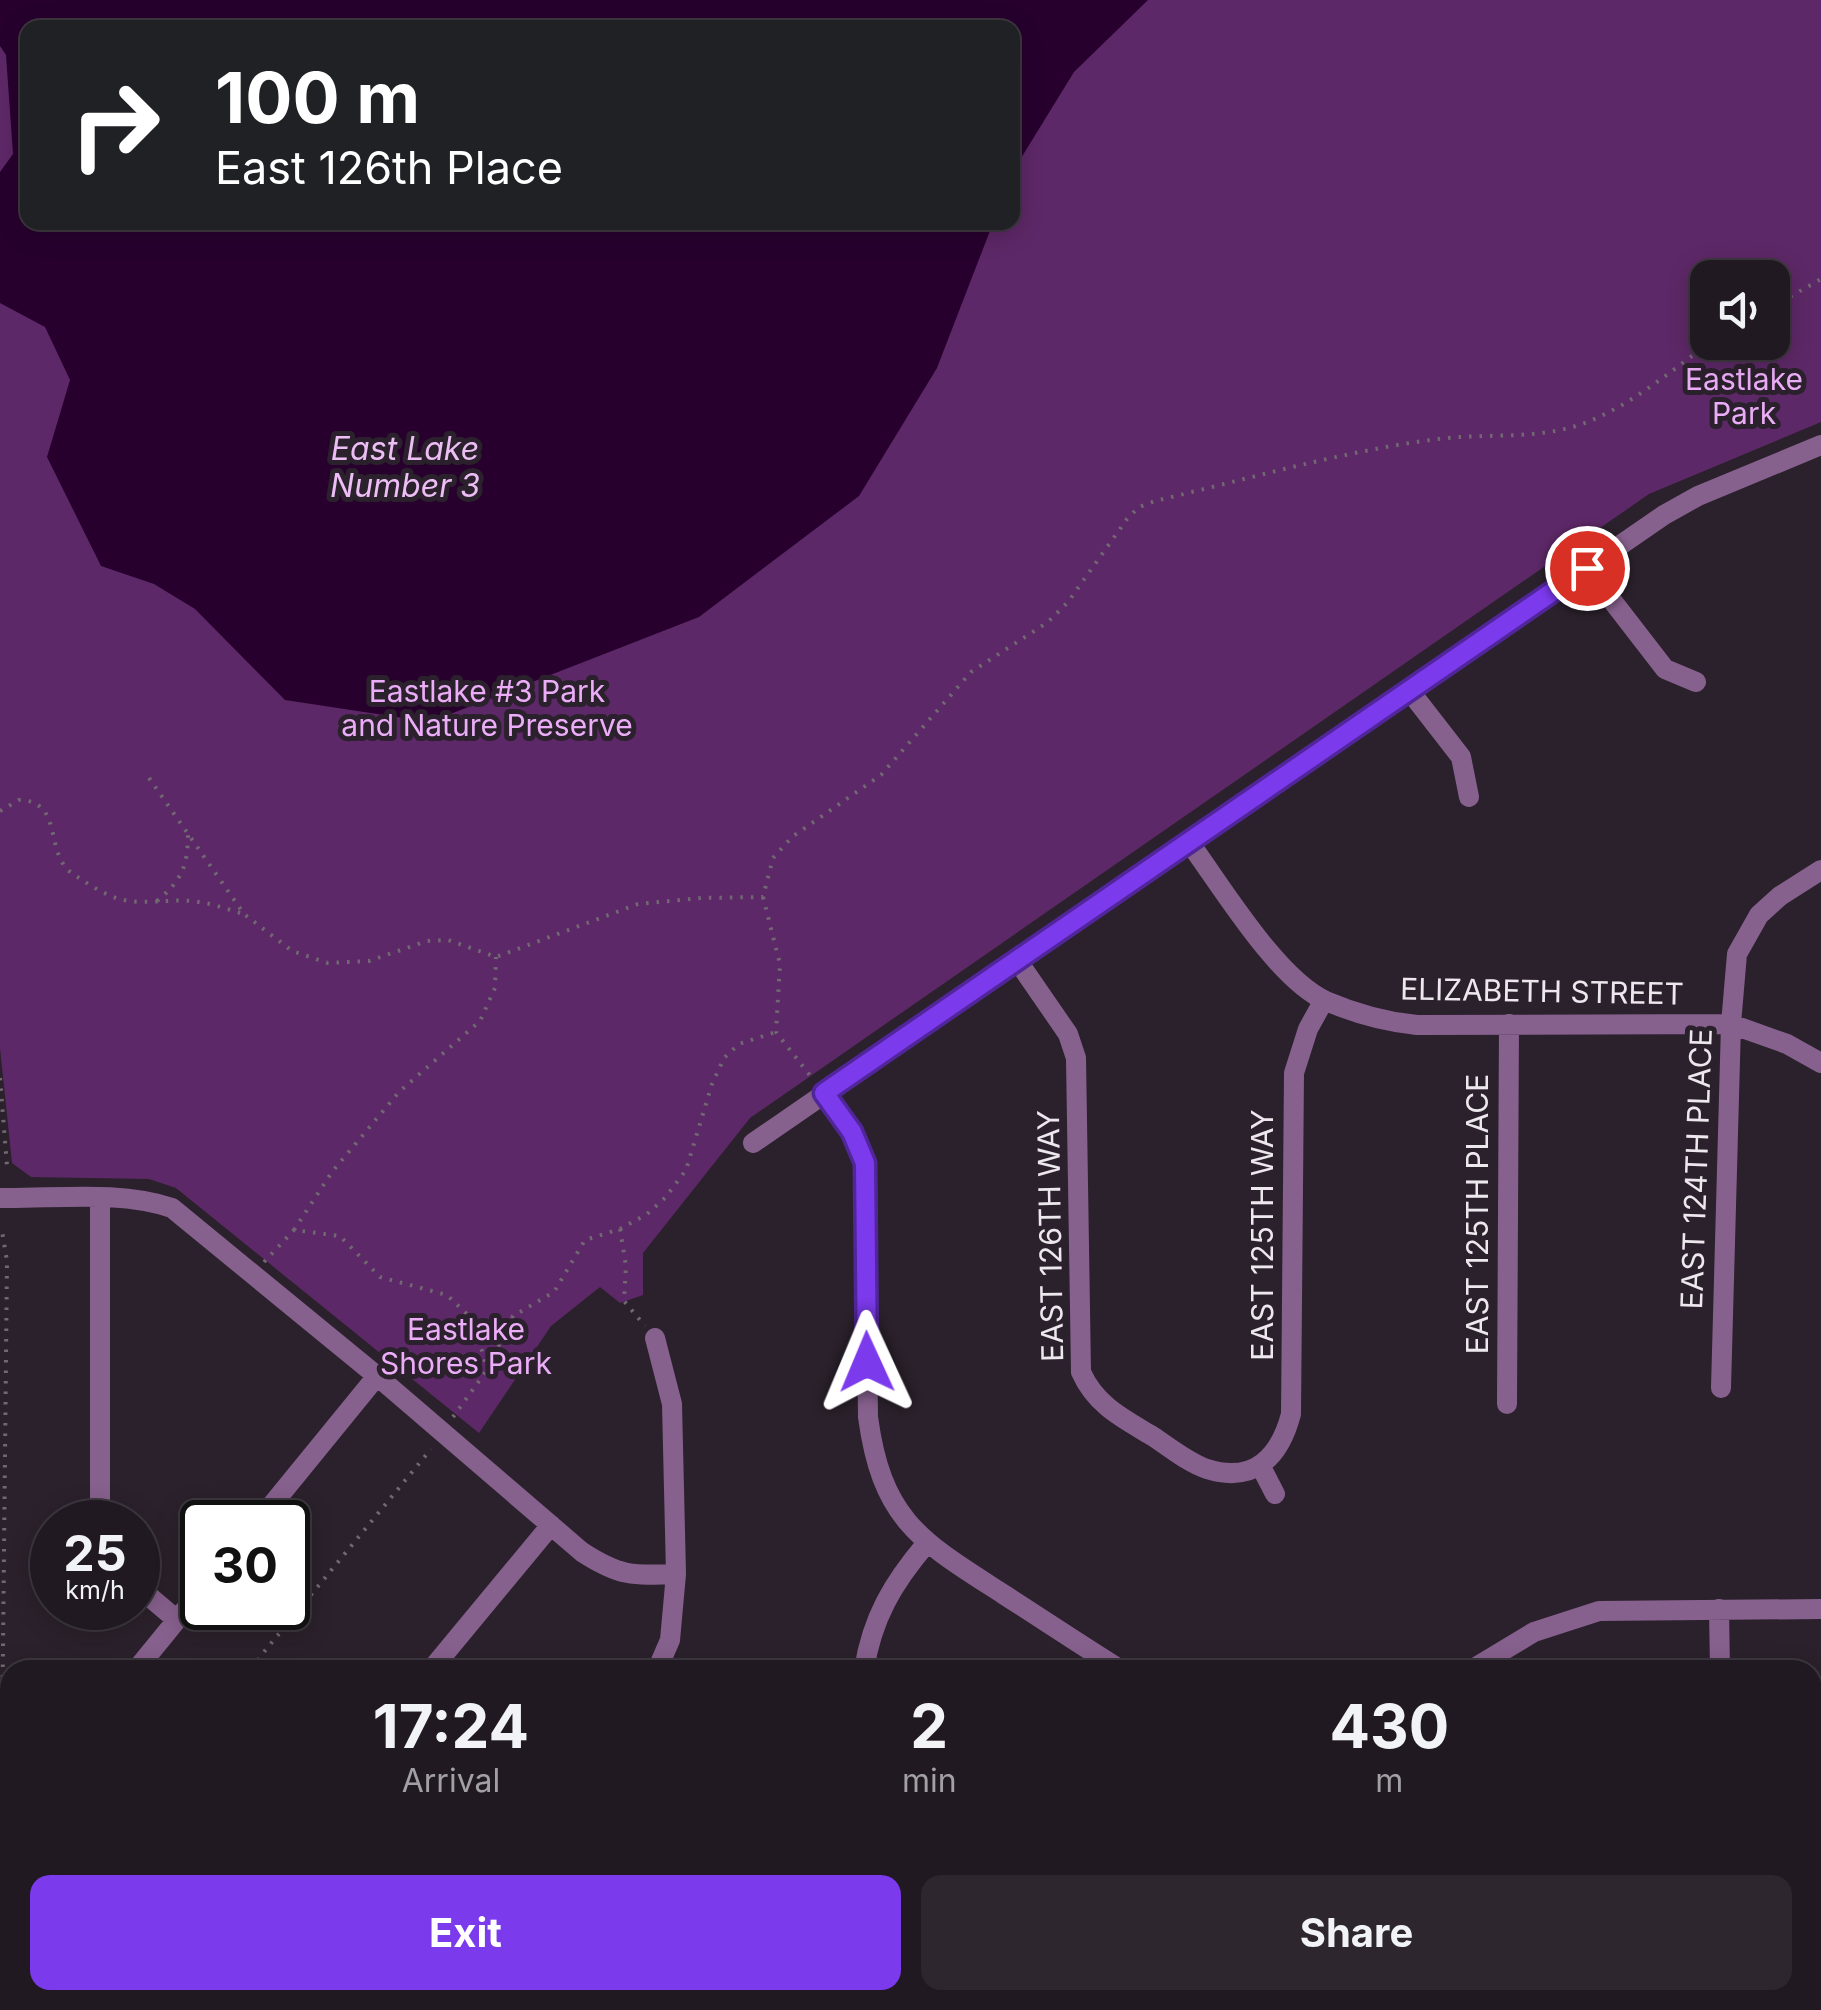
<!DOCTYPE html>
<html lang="en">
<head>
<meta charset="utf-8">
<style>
  :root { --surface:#201921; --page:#2d262e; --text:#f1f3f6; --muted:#a2a0a5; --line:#3d383f; --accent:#7c3aed }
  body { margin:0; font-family:Inter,sans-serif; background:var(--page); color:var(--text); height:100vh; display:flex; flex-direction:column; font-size:38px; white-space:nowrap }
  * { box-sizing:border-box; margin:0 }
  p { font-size:32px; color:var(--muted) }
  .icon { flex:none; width:55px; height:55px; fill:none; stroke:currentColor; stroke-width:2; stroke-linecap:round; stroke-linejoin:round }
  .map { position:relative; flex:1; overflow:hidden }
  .panel { position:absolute; left:0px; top:1660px; width:1822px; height:350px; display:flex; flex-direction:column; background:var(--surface); border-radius:30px 30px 0 0; box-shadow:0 5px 25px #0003,0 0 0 2px var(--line) }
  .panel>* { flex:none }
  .guide { position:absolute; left:20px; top:20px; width:1000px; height:210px; border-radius:20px; box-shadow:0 5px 25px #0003,0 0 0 2px var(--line); background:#202124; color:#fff; overflow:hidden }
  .controls { position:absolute; left:1690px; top:260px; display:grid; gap:20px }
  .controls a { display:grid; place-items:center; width:100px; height:100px; border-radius:20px; background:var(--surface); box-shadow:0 5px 25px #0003,0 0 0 2px var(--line); font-size:50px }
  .speed { position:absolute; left:30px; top:1500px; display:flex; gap:20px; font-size:50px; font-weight:700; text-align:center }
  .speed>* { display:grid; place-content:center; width:130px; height:130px; border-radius:50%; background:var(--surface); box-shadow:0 5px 25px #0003,0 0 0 2px var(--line); line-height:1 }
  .speed small { font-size:25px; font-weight:400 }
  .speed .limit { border:5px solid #111; border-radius:15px; background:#fff; color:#111 }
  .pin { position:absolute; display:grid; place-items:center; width:85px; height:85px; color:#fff; margin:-42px; border:5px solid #fff; border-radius:50%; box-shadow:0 2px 10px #0007 }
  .me { position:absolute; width:110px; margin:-55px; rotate:359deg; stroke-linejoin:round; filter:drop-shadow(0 0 8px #0008) }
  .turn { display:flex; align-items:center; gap:35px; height:210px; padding:0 30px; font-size:45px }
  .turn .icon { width:130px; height:130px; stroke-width:2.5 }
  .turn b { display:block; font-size:70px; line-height:85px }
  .eta { display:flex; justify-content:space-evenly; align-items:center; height:170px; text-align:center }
  .eta b { font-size:60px; font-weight:700; line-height:70px }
  .cta { display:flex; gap:20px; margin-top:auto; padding:20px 30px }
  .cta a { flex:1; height:115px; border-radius:20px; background:var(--accent); color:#fff; font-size:40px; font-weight:700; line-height:115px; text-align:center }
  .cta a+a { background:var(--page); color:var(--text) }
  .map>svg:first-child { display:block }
  .green { fill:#5d2867; fill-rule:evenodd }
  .water { fill:#27002e }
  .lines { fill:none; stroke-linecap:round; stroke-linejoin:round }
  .path { stroke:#716872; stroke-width:4; stroke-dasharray:2.5 8; stroke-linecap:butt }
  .minor { stroke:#87618e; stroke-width:20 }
  .route-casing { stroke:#51269a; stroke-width:25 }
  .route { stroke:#7c3aed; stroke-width:18 }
  .labels { text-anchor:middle; stroke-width:10; stroke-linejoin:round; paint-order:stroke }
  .park-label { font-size:30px; fill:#ebadf7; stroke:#2b212c }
  .street-label { font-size:30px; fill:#ede7ee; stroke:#2b212c }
  .water-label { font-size:32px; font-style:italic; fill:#ecbef5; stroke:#2b212c }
</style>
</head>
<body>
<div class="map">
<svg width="1821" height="2010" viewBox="0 0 1821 2010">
  <rect width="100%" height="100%" fill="#2b212c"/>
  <path class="green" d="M0,0H1821V422L1649,494L750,1118L643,1253V1295L620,1303L600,1287L551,1326L479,1433L176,1188L149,1179L31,1177L12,1163L0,1048ZM28,28H1012V222H28ZM1708,278H1772V342H1708Z"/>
  <path class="water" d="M0,0H1148L1074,72L1013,171L1012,28H28V222L993,223L937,368L859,496L699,617L430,722L285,700L195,609L154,584L101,566L47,457L70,380L45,327L0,303V172L13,154L6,55L0,46Z"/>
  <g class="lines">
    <path class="path" d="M1772,307L1821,279
      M149,778L244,914L292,951L328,963L369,961L427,941L448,940L496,957L638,904L701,898L763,897L773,858L792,837L881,775L971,672L1048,622L1068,602L1127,519L1139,507L1155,501C1248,479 1343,451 1438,439C1485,433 1537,440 1582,424C1631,406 1669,372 1711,342
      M0,811L19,800C65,801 43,854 73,874C90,885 108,898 129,901C152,904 176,898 199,902C214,904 229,910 244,914
      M763,897L780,964L776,1032L812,1078
      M157,901C182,880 188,866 188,833
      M0,1078L7,1166
      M620,1229L626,1266L624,1301L645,1326
      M294,1230L332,1172L399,1092L480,1021L495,988L496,957
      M264,1262L294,1230L340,1236L380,1277L447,1295L474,1321L487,1370
      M453,1417L487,1370L513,1316L554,1292L585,1240L620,1229L647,1214L665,1198L686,1170L712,1084L724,1058L739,1044L776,1032
      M254,1670L259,1658L431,1449
      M0,1940L7,1261L2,1231
      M0,1961L4,1968L10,1970"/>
    <path class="minor" d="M1587,568L1665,669L1696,682
      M1409,690L1461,757L1469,797
      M1189,842C1222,887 1277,979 1326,1001C1354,1013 1387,1022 1417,1025L1731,1024L1787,1044L1821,1063
      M1017,960L1068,1034L1076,1058L1081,1372C1096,1406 1124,1419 1154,1437C1170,1448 1189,1463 1207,1469C1255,1484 1280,1456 1291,1414L1294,1073L1308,1029L1324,1000
      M824,1093L852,1132L865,1163L868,1417C882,1521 921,1541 1003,1594C1042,1619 1081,1645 1121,1670
      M753,1143L1664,515L1698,496L1821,445
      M0,1198C55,1199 119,1190 172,1208L377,1376L582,1552C619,1576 632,1576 676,1574
      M655,1338L672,1404L676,1574L670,1640L657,1670
      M1721,1388L1731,1024L1737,954L1759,915L1780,896L1821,870
      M1507,1404L1509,1024
      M1260,1465L1275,1494
      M100,1522V1199
      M258,1522L377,1376
      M138,1587L177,1620
      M1719,1609L1720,1670
      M136,1670L202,1589
      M431,1670L551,1525
      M864,1670C872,1618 893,1583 926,1544
      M1471,1670L1534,1632L1599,1611L1821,1609
      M1812,1983H1821
      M0,1999H10
      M147,2000L212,2010
      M632,2000L638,2010
      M862,2000L863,2010
      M478,2010L482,2000
      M1074,2010V2000
      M1293,2010V2000
      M1633,2010L1668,2000"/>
  </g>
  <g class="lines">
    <g class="route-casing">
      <path id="route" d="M867,1362L865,1163L852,1132L824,1093L1587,568"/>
    </g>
    <use href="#route" class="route"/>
  </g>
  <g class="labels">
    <g class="park-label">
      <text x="1744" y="390">Eastlake<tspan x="1744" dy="34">Park</tspan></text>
      <text x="487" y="702">Eastlake #3 Park<tspan x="487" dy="34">and Nature Preserve</tspan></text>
      <text x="466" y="1340">Eastlake<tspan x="466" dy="34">Shores Park</tspan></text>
    </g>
    <g class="street-label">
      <text transform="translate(1542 992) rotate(1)" y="10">ELIZABETH STREET</text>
      <text transform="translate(1697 1169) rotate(-88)" y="10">EAST 124TH PLACE</text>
      <text transform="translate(1478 1214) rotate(-90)" y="10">EAST 125TH PLACE</text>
      <text transform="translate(1263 1235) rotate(-90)" y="10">EAST 125TH WAY</text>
      <text transform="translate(1051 1236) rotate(-91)" y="10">EAST 126TH WAY</text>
    </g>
    <g class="water-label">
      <text x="405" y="460">East Lake<tspan x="405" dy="37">Number 3</tspan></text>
    </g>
  </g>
</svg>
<div class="controls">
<a><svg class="icon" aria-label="sound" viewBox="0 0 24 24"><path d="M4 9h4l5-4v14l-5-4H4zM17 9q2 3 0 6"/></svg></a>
</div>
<div class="speed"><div>25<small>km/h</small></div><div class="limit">30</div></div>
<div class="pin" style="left:1587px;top:568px;background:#d93025"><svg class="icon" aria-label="arrive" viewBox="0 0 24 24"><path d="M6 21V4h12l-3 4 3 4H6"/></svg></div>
<svg class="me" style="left:867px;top:1362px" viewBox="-20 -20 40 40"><path d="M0-17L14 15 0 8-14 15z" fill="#7c3aed" stroke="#fff" stroke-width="4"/></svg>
<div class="guide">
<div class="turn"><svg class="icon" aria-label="right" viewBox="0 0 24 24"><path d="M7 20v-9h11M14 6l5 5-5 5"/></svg><div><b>100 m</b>East 126th Place</div></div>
</div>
<section class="panel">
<div class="eta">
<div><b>17:24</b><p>Arrival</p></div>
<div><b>2</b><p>min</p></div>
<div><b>430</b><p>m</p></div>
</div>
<div class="cta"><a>Exit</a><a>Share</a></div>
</section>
</div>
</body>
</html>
